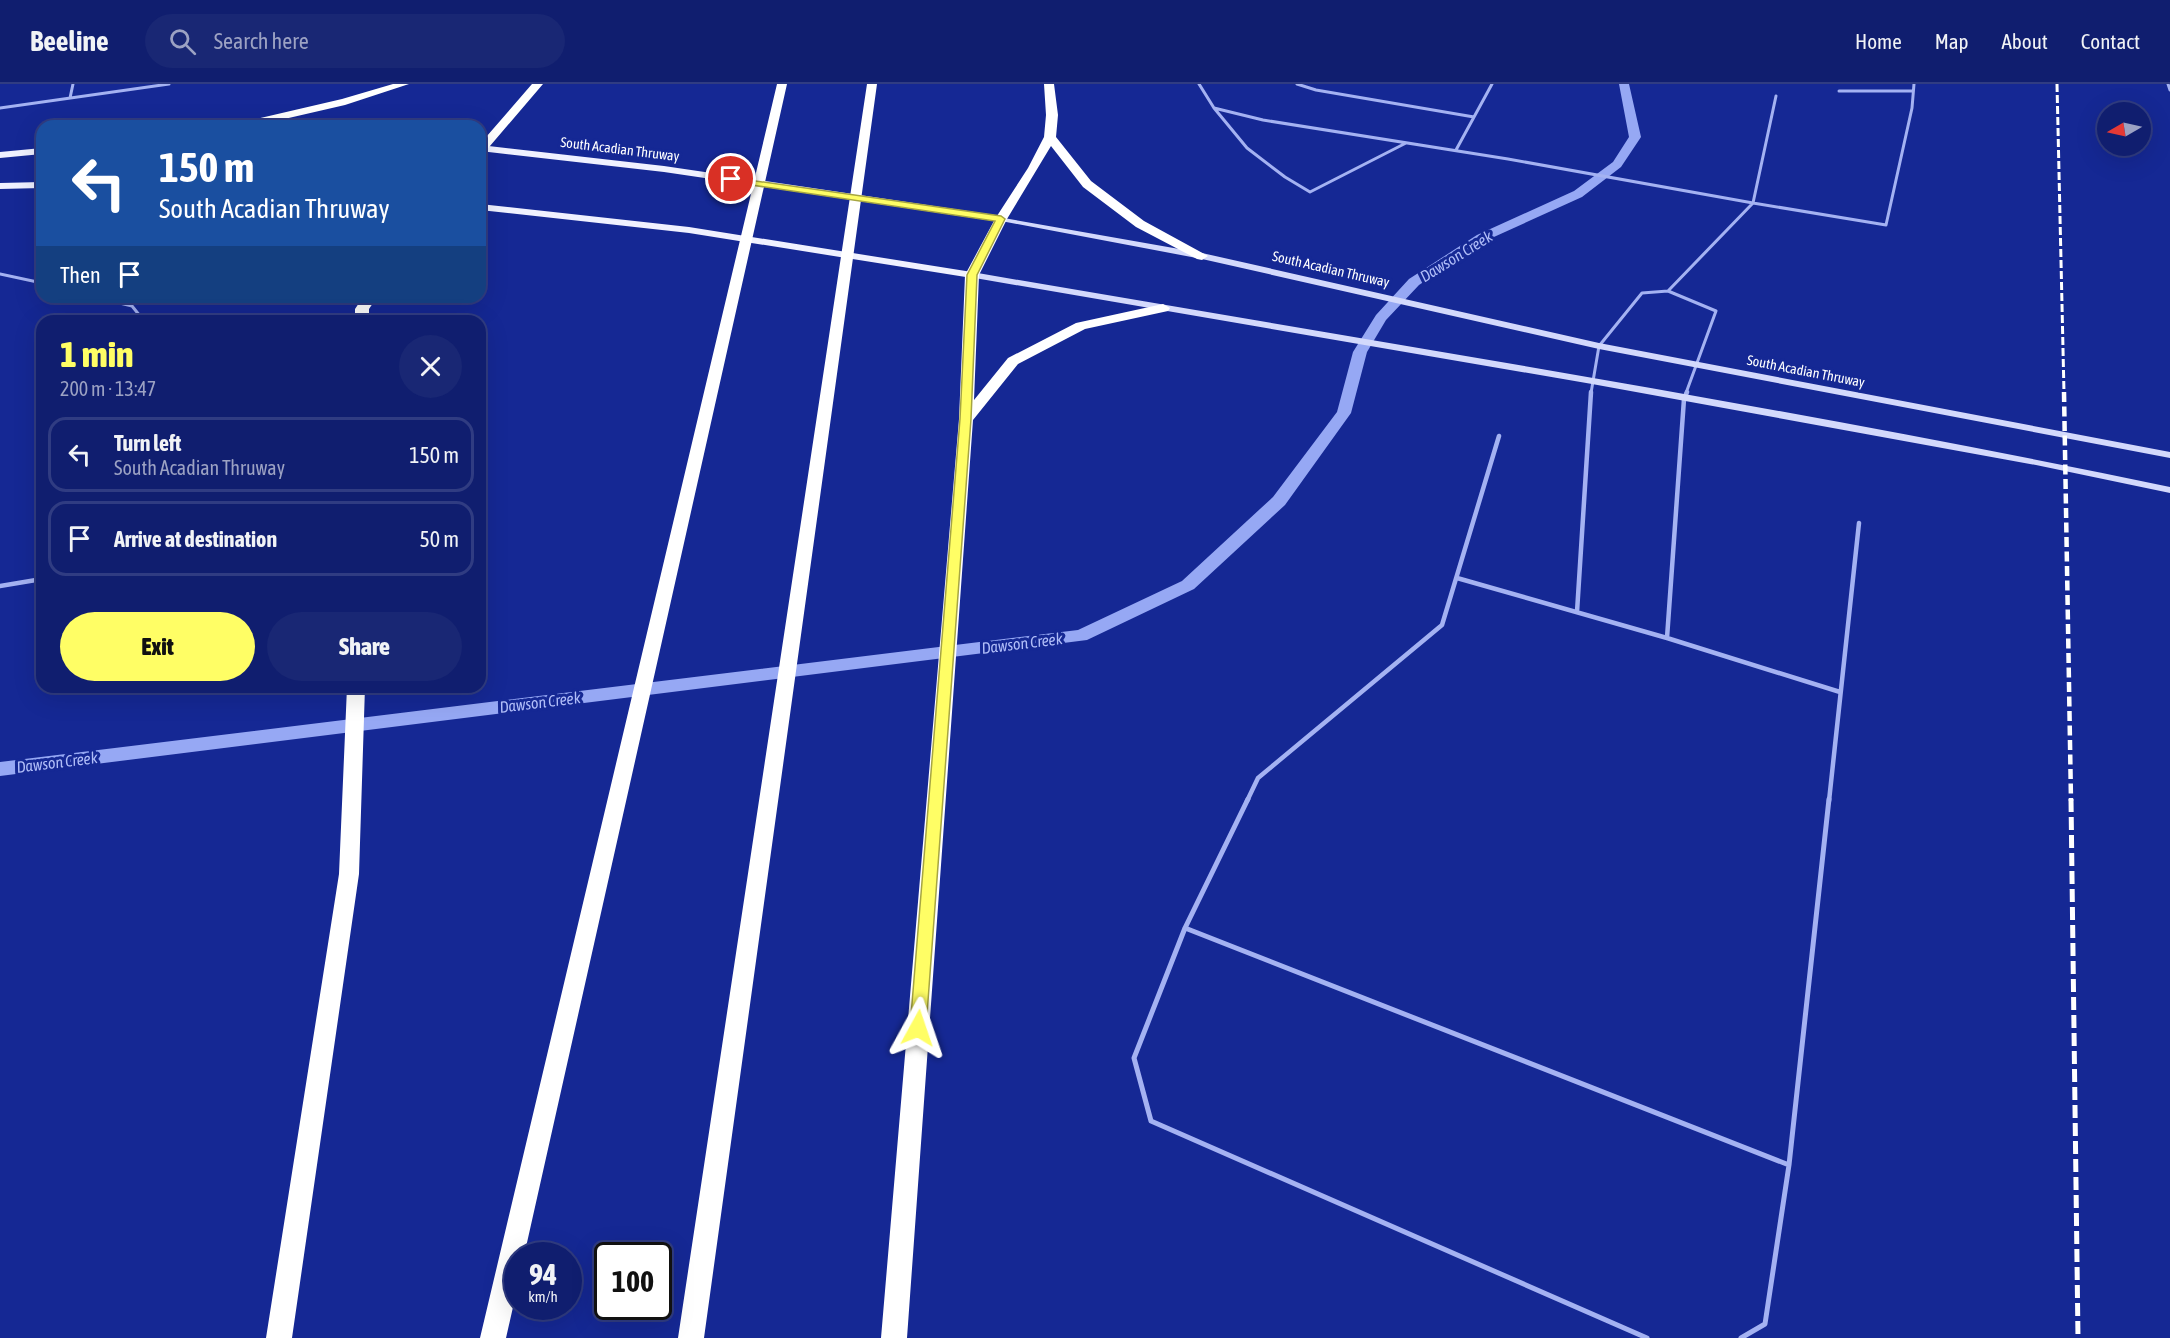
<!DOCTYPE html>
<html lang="en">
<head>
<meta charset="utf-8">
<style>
  :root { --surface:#101e6f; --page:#192774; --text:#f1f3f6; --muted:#9ca2c3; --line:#303c82; --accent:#fffe65 }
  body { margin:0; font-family:"Asap Condensed",sans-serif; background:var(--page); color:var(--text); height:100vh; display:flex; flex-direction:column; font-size:22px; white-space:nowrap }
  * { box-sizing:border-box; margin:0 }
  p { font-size:20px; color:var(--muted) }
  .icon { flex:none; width:33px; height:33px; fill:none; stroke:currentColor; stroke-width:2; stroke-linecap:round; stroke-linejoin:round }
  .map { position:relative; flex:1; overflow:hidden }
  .sheet { position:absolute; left:36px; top:231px; width:450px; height:378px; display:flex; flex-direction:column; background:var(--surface); border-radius:18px; box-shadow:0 6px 24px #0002,0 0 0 2px var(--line) }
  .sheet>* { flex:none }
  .hud { position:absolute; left:36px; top:36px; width:450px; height:183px; border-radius:18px; box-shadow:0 6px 24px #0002,0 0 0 2px var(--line); background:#1a4fa0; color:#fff; overflow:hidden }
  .needle { width:39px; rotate:261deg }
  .buttons { position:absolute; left:2097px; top:18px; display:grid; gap:12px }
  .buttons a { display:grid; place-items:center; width:54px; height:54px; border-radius:50%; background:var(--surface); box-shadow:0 6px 24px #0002,0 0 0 2px var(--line); font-size:30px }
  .speed { position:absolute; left:504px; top:1158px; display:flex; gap:12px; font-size:30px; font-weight:700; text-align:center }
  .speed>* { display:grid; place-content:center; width:78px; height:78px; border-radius:50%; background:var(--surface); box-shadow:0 6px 24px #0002,0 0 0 2px var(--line); line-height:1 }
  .speed small { font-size:15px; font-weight:400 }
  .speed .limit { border:3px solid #111; border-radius:9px; background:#fff; color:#111 }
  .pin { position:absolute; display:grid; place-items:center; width:51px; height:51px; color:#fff; margin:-26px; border:3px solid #fff; border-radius:50%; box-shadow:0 2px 6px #0007 }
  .me { position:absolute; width:66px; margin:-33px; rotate:5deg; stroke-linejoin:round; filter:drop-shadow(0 0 4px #0008) }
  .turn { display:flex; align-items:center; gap:21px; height:126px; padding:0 24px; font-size:27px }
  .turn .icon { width:78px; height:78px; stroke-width:2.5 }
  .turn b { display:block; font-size:42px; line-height:51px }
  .then { display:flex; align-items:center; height:57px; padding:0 24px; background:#0003; gap:12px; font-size:22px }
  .round { display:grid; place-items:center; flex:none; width:63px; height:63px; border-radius:32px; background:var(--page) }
  .summary { display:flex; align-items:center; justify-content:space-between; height:102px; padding:0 24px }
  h1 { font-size:36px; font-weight:800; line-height:45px; color:var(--accent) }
  .primary-button { display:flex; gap:12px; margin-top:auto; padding:12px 24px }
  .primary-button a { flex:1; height:69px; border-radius:36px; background:var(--accent); color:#111; font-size:24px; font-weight:800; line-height:69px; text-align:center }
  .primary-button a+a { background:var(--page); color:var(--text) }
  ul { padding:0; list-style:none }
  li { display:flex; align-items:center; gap:18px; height:75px; margin:0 12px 9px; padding:0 12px; border:3px solid var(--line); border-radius:18px }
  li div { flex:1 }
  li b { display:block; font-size:22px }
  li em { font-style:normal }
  header { display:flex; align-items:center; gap:36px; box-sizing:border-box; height:84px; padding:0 30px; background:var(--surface); border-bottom:2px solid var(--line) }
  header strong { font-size:28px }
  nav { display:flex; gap:33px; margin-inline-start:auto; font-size:21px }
  .search { width:420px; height:54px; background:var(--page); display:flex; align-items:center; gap:15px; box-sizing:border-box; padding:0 21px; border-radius:33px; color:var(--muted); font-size:22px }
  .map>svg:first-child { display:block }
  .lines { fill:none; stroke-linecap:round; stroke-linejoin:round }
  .stream { fill:#96a8f4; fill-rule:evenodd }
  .lane-far2 { stroke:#a4b2f2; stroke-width:3 }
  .lane-far1 { stroke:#a4b2f2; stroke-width:4.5 }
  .lane { stroke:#a4b2f2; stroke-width:5 }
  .secondary { fill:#d3d9fc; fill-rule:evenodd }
  .primary { fill:#eff1ff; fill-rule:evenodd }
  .highway { fill:#fff; fill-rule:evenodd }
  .rail-far2 { stroke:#fff; stroke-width:3; stroke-dasharray:8 3; stroke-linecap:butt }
  .rail-far1 { stroke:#fff; stroke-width:4.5; stroke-dasharray:10 4.5; stroke-linecap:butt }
  .rail { stroke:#fff; stroke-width:5; stroke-dasharray:13 5; stroke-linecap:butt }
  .route { fill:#fffe65; stroke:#a6a542; stroke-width:1.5 }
  .labels { text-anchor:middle; stroke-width:6; stroke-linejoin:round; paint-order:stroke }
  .far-street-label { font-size:14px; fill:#fff; stroke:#152894 }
  .water-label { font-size:16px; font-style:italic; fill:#b0bdf8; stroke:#152894 }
</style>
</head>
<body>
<header>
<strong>Beeline</strong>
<div class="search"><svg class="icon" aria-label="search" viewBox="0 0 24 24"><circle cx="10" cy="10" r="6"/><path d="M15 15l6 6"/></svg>Search here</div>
<nav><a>Home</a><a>Map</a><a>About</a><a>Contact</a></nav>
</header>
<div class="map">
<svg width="2170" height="1254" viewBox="0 0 2170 1254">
  <rect width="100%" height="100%" fill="#152894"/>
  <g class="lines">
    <path class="stream" d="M1619,0H1629L1641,53L1621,83L1582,113L1485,157L1419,201L1386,236L1367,268L1351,329L1285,421L1194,505L1087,556L0,692V678L1078,546L1182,497L1273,413L1337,328L1353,268L1376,231L1409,195L1477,151L1574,107L1613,78L1629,53Z"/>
    <path class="lane-far2" d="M1199,0L1214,24L1263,36L1508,75L1753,119L1776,12
      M1297,0L1316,6L1474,33
      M2168,0L2170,6
      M1839,7H1913
      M70,14L73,0
      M0,24L169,0
      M1214,24L1247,64L1285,93L1310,108L1406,59
      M1456,66L1492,0
      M0,190L42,199
      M1668,207L1753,119L1886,141L1912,24L1914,0
      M95,213L132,222L144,237
      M1591,309L1599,262L1642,209L1668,207L1716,227L1686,309"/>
    <path class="lane-far1" d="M1457,494L1667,554L1840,608
      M0,502L42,495
      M1577,528L1591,308
      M1667,554L1684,315L1687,308
      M1247,717L1258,694L1442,541L1499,352
      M1829,717L1859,439"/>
    <path class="lane" d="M1248,715L1185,844L1134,974L1151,1037L1647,1254
      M1185,844L1789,1081
      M1741,1254L1765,1240L1789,1081L1829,715"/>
    <path class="secondary" d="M998,133L1202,169L1599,259L2170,368V374L1599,265L1202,175L1001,137H998Z
      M972,188C1372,257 1773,320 2170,403V409L2036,381L1592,300L969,193L968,191Z"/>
    <path class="primary" d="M480,61L664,82L1001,132L1006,135L1001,138L664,88L480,67Z
      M42,64V70L0,74V68Z
      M42,98V104L0,105V99Z
      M480,120L689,143L972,188L977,191L972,194L689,149L480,126Z"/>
    <path class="highway" d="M393,0H409L345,21L254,42H233L239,39L342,15Z
      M532,0H543L484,69L480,70V60Z
      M777,0H787L524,1172H518V1201L506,1254H480Z
      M867,0H877L704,1254H678Z
      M1044,0H1054L1058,31L1056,53L1091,97L1144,137L1208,172L1202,176L1197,175L1136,143L1083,103L1051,62L1007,135L979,191L974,316L1008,274L1076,239L1163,220L1170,224L1168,227L1085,245L1018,280L973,336L907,1254H881L959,335L965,191L995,135L1028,84L1044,53L1046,31Z
      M363,213H377L369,225V237H355V225Z
      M347,603H365L359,790L292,1254H266L339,790Z"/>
    <path class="rail-far2" d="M2057,0L2064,309"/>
    <path class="rail-far1" d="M2064,308L2071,717"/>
    <path class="rail" d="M2071,715L2078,1254"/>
  </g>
  <path class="route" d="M728,93L1001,132L1005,135L977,191L971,335L926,944L924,949L918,951L912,949L910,944L960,335L967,191L995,137L731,98L728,97Z"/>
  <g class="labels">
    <g class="far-street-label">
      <text transform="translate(620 65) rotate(7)" y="5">South Acadian Thruway</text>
      <text transform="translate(1331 185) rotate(13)" y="5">South Acadian Thruway</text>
      <text transform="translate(1806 287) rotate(11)" y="5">South Acadian Thruway</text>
    </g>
    <g class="water-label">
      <text transform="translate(1456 172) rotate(-32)" y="6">Dawson Creek</text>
      <text transform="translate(1022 559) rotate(-7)" y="6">Dawson Creek</text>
      <text transform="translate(540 618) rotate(-7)" y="6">Dawson Creek</text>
      <text transform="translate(57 678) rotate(-7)" y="6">Dawson Creek</text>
    </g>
  </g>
</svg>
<div class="buttons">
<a><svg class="needle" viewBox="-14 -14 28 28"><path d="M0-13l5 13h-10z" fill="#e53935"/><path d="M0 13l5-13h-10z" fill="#9ca2c3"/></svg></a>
</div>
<div class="speed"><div>94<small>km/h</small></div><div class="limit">100</div></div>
<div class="pin" style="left:731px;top:95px;background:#d93025"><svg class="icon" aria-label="arrive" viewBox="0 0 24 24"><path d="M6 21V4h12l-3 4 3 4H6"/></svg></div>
<svg class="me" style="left:918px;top:944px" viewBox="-20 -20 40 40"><path d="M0-17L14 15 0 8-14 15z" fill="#fffe65" stroke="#fff" stroke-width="4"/></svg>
<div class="hud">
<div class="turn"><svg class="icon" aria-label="left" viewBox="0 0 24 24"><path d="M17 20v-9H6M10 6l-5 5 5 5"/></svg><div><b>150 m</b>South Acadian Thruway</div></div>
<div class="then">Then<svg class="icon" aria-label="arrive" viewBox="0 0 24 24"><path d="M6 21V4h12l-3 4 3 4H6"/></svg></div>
</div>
<section class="sheet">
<div class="summary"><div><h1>1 min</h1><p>200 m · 13:47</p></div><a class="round"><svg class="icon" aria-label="close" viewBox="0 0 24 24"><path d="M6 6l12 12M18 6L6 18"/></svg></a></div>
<ul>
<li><svg class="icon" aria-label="left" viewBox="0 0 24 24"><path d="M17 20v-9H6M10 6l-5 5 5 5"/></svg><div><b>Turn left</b><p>South Acadian Thruway</p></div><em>150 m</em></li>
<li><svg class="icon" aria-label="arrive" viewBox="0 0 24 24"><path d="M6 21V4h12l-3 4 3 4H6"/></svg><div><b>Arrive at destination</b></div><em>50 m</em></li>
</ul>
<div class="primary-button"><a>Exit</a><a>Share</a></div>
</section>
</div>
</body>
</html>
